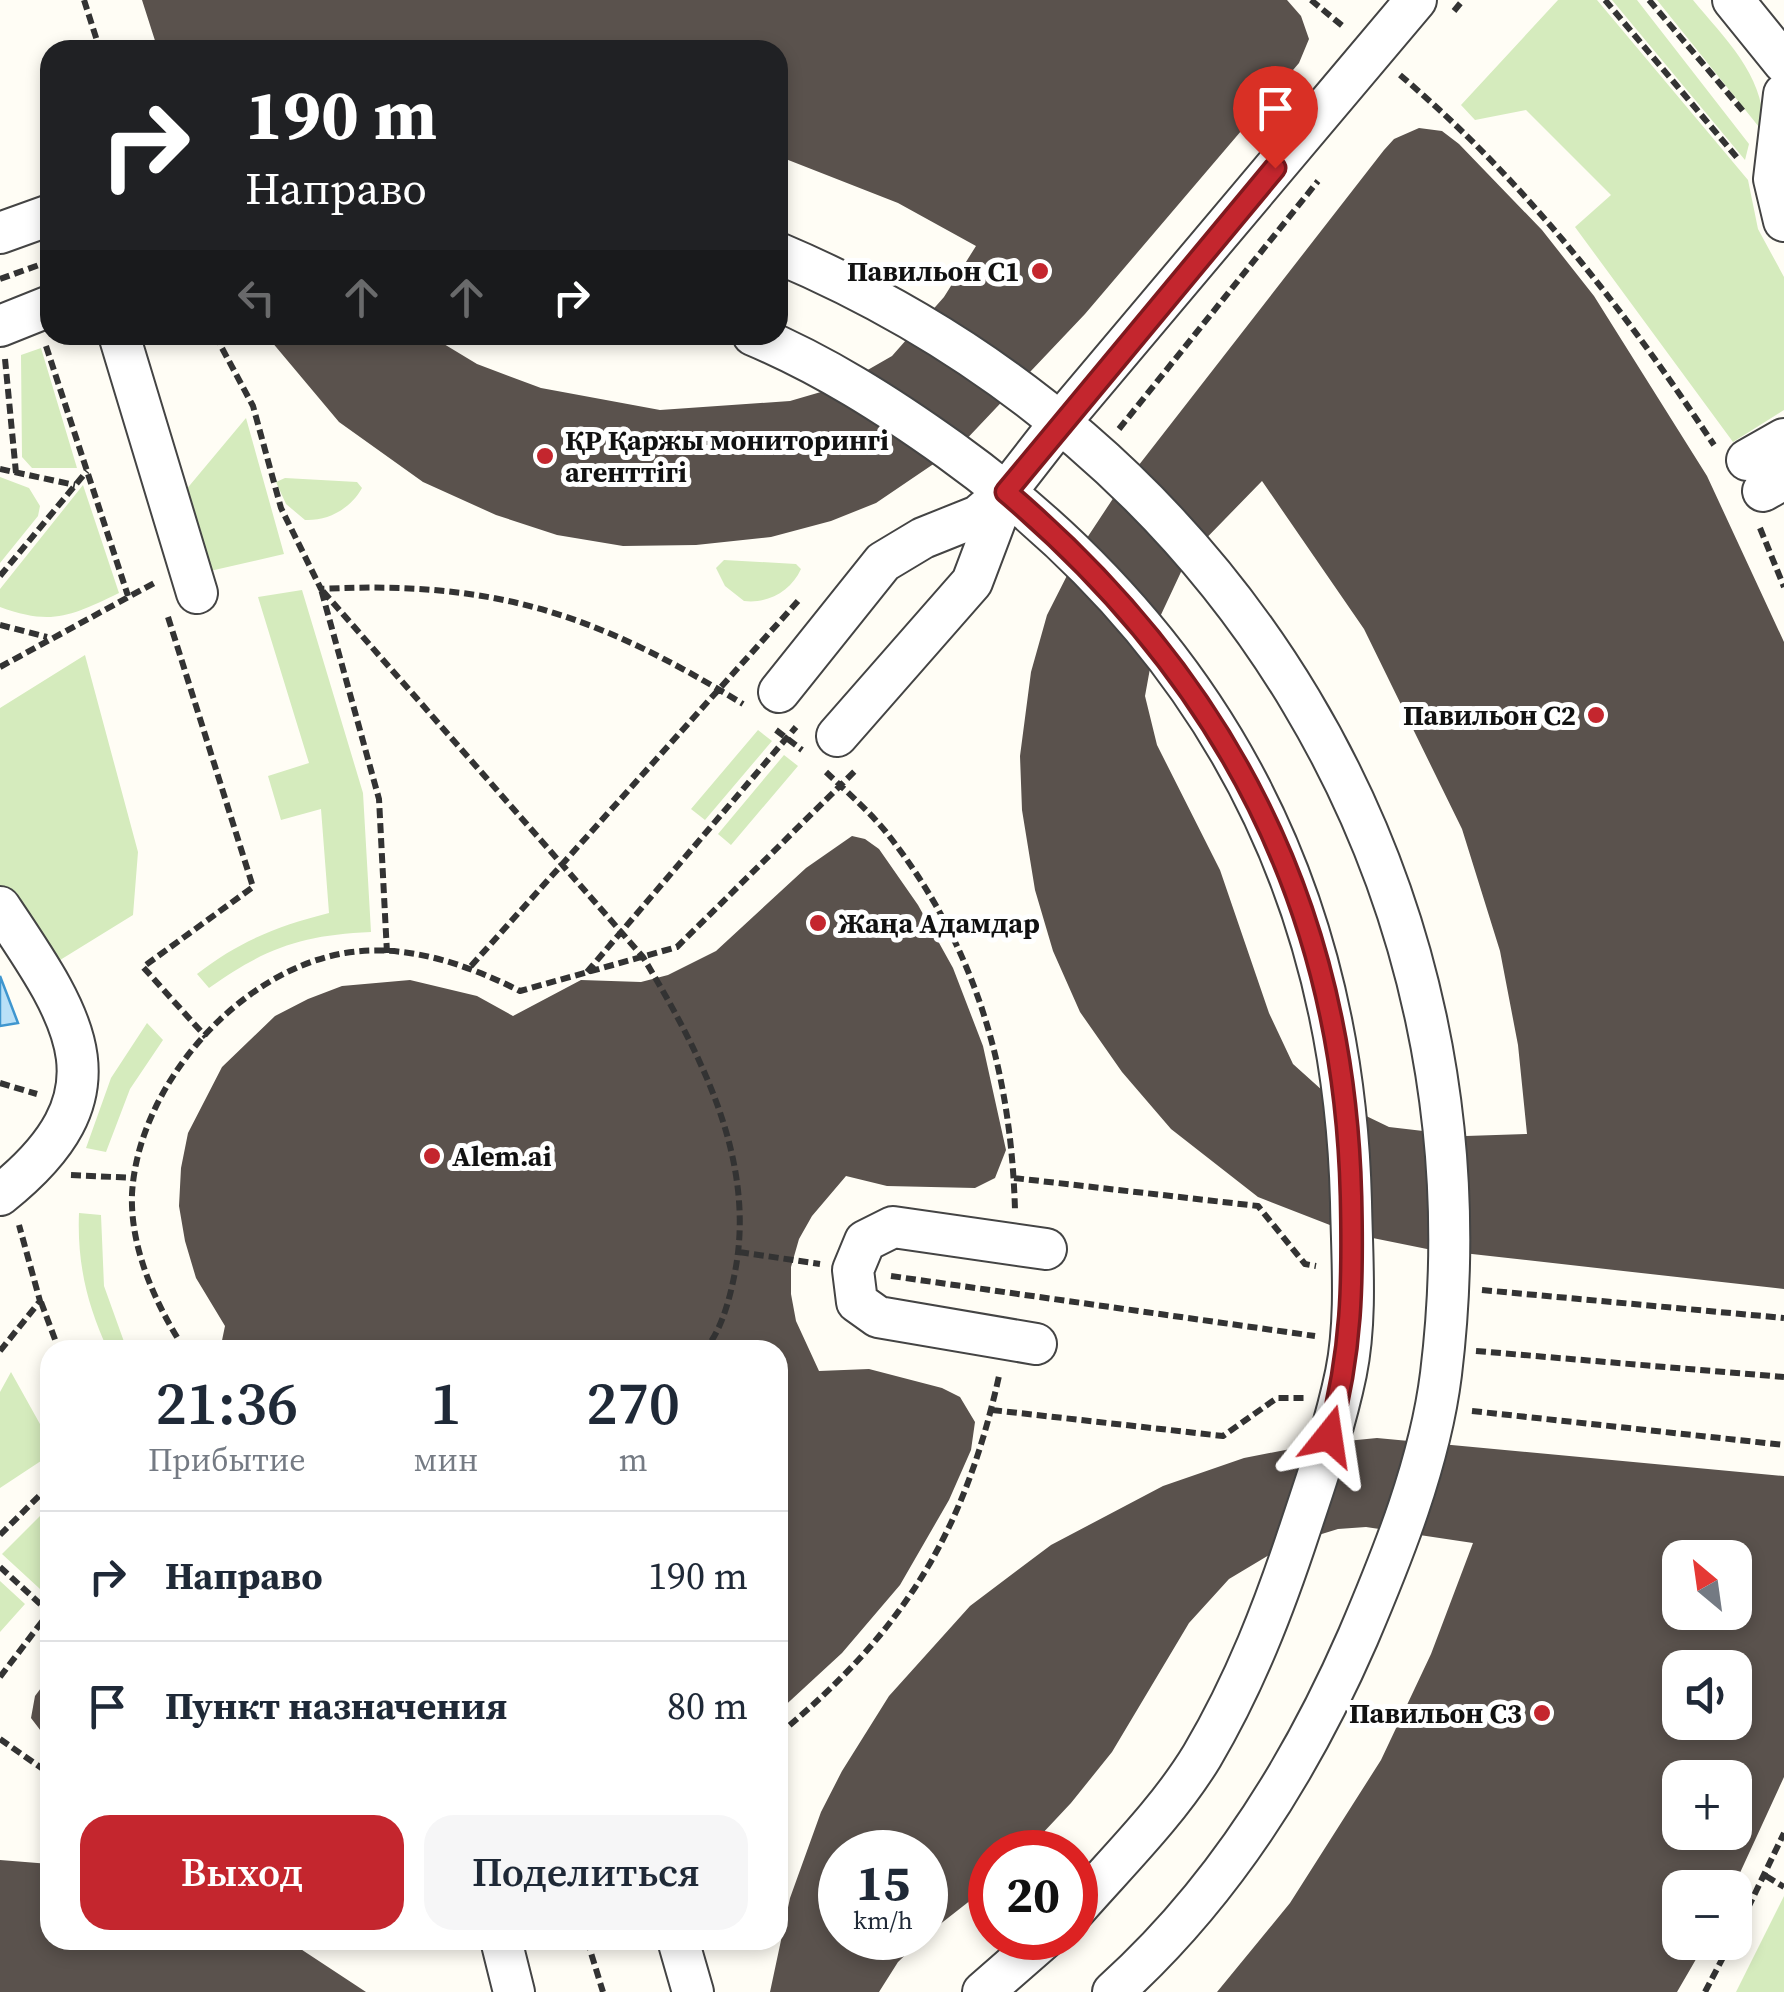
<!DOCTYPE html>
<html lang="ru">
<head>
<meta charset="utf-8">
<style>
  :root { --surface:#fff; --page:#f6f6f7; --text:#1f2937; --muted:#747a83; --line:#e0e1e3; --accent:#c4262e }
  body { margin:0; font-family:"Source Serif 4",serif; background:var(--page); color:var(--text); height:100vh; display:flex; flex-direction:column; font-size:38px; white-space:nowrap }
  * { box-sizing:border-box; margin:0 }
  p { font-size:32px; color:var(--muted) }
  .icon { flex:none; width:55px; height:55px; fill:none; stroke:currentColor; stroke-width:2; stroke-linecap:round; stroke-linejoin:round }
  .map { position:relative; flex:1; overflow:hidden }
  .panel { position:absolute; left:40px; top:1340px; width:748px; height:610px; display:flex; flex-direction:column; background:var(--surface); border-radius:30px; box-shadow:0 5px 15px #0003 }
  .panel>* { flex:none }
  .guide { position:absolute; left:40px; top:40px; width:748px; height:305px; border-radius:30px; box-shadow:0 5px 15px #0003; background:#202124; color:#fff; overflow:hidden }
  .needle { width:65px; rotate:331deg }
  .fabs { position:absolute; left:1662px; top:1540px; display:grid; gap:20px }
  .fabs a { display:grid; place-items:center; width:90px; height:90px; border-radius:20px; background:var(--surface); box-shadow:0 5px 15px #0003; font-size:50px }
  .speed { position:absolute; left:818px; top:1830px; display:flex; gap:20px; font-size:50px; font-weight:700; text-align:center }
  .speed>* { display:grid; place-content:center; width:130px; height:130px; border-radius:50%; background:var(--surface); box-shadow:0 5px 15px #0003; line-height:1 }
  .speed small { font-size:25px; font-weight:400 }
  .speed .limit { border:15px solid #d22; background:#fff; color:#111 }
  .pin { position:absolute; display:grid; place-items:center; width:85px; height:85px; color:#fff; margin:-102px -42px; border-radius:50% 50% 50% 0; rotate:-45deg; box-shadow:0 0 10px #0007 }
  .pin .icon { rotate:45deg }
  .me { position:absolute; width:110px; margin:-55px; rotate:15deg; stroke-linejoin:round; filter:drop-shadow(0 0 8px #0008) }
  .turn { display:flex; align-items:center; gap:35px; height:210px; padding:0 40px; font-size:45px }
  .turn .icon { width:130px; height:130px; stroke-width:2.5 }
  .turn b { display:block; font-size:70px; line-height:85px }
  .lanes { display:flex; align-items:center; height:95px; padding:0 40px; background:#0003; justify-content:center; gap:50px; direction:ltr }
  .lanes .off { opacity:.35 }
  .eta { display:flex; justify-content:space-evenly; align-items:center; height:170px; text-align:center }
  .eta b { font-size:60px; font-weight:600; line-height:70px }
  .primary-button { display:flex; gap:20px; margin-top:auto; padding:20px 40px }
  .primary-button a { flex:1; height:115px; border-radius:30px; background:var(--accent); color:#fff; font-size:40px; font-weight:600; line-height:115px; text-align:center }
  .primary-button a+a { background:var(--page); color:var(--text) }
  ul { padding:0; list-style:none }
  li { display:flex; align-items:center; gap:30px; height:130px; padding:0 40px; border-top:2px solid var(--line) }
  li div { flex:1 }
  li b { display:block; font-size:38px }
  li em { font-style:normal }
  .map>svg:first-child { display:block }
  .green { fill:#d5ebbd }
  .water { fill:#b9e0f7; stroke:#3f96cf; stroke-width:2.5 }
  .building { fill:#5a524d; fill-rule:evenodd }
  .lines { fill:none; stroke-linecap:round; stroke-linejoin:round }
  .minor-casing { stroke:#444; stroke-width:44 }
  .path { stroke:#333; stroke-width:6; stroke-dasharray:10 5; stroke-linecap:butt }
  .minor { stroke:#fff; stroke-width:40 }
  .route-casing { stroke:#7f191e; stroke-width:25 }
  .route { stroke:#c4262e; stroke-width:18 }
  .poi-dot { fill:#c4262e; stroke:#fff; stroke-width:4 }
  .labels { text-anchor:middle; stroke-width:10; stroke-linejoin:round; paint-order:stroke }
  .poi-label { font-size:28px; font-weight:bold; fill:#111; stroke:#fff; text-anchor:end }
</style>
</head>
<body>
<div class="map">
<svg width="1784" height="1992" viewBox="0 0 1784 1992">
  <rect width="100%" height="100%" fill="#fffdf5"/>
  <path class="green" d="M1558,0H1597L1748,180L1758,229L1784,277V410L1733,442L1575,227L1611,195L1526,110L1475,120L1461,105Z
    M1612,0H1637L1749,144L1745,160Z
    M1657,0H1693C1726,40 1767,78 1763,132Z
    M41,348L77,468H32L22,457L21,355Z
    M246,418L284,554L210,571L185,491Z
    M0,477L29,488L40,506L38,516L0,563Z
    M285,478L357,482L362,488C351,508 329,521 305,520L286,504L276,482Z
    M83,485L119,593C71,616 52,626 0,607V589Z
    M724,560L796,564L801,569C791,591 768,604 744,601L725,586L716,568Z
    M302,590L363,793L371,932C302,935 265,948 209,988L197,974C239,941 278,926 329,913L321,809L281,820L268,776L309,763L258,597Z
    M85,655L138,852L133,915L52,965L0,885V708Z
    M758,730L772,741L705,820L691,809Z
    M784,755L798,766L731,845L718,834Z
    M147,1023L163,1040L130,1089L106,1152L86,1148L111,1078Z
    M79,1213L101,1215L104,1286L127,1350H108C87,1305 77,1263 79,1213Z
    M11,1372L50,1442V1455L0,1488V1392Z
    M50,1506V1578L40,1589L2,1554Z
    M0,1581L25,1604L0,1632Z
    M1784,1896V1992H1736Z"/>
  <path class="water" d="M0,976L18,1023L0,1026Z"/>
  <path class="building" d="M142,0H1287L1301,16L1309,39L1299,63L1085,314L960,446L876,503L831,521L771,537L696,545L623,546L557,535L496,515L423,482L339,422L266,335H429L477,364L541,388L660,410L790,401L838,387L892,356L944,297L976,246L898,203L778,156V50H158Z
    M1419,128L1442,131L1459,144L1542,230L1594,296L1707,476L1784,642V1289L1427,1249L1353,1234L1258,1197L1171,1129L1122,1072L1080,1012L1053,951L1035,890L1022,810L1020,756L1031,672L1047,615L1083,544L1114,497L1384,150L1394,139ZM1262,481L1364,629L1462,829L1500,951L1518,1045L1527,1134L1466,1136L1389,1127L1333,1100L1293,1064L1269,1013L1220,870L1157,745L1145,696L1159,619L1188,557Z
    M852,836L865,839L879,849L918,905L953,968L983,1046L1006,1150L995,1178L975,1188L887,1186L846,1176L812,1216L799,1239L791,1267V1294L796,1321L819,1371L869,1369L942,1388L960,1397L975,1422L971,1450L949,1500L900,1585L842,1653L778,1712V1350H220L225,1326L196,1278L185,1241L179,1206L181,1168L188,1133L222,1067L275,1016L308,999L342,986L410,980L477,996L513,1016L581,980L641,982L668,975L716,951L806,868Z
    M1377,1438L1784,1476V1777L1733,1888H1680V1942H1706L1677,1992H1217L1290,1903L1381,1760L1431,1654L1473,1543L1366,1527L1338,1529L1286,1545L1229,1579L1189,1623L1112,1752L1071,1803L1025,1852H990V1885L925,1936V1852H840V1938H923L898,1962L879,1992H770L790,1898L821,1812L842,1771L889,1696L970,1606L1051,1545L1163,1486L1244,1458L1316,1444ZM1680,1558H1735V1612H1680ZM1680,1668H1735V1722H1680ZM1680,1778H1735V1832H1680Z
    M50,1676V1743L31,1718L35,1696Z
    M0,1860L50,1864V1940H287L366,1992H0Z"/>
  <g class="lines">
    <g class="minor-casing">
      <path id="minor" d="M1733,0L1784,63
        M1784,94L1774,179L1784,221
        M0,233L50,215
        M778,253C1228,443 1501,883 1441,1374C1430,1463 1393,1555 1358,1637C1300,1770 1222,1894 1113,1992
        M0,326L50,306
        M119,335L197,593
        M753,335C824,365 887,405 950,450C1207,635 1343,885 1351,1202C1352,1257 1357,1319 1346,1373C1335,1426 1317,1478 1300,1529C1274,1608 1245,1683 1202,1756C1168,1812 1118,1861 1075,1910
        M1747,460L1784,439
        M1763,491L1784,479
        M779,692L883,562L923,538L978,516L1006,492
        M837,736L972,582L1006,492L1062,420L1416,0
        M0,907C76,1020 128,1093 0,1195
        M1036,1344L878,1317L857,1302L853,1270L865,1241L893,1227L1046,1249
        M501,1940L514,1992
        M678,1940L693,1992
        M983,1992L1045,1938"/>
    </g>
    <path class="path" d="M84,0L100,50
      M1311,0L1345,28
      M1605,0L1739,160
      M1649,0L1743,111
      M1454,11L1463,0
      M1400,75C1526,182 1623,308 1714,445
      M0,279L50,261
      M215,335L253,406L281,508L321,589C494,580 596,614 743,704
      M46,346L128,596
      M5,359L16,473
      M1119,429L1318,181
      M0,469L75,485
      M1760,528L1784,587
      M0,576L87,471
      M168,617L253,887L143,967L206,1037
      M0,625L47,637
      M0,667L156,582
      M776,730L802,750
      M826,772C846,791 868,810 886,832C975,944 1011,1069 1015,1210
      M387,953L379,799L321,589L643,957C699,1051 757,1159 735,1272C730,1298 722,1329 705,1350
      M471,966L798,601
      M587,972L796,727
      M0,1083L37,1094
      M71,1175L135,1178
      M1014,1178L1258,1206L1305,1264L1316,1266
      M739,1252L820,1264
      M891,1276L1315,1336
      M1482,1290L1784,1318
      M41,1302L59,1350
      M185,1350C156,1305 130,1249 132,1194C138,1086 238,971 345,953C406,943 466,964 520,991L677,947L857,769
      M0,1351L40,1301L19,1225
      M1476,1351L1784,1377
      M992,1410L1223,1436L1277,1398H1305
      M1472,1411L1784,1445
      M0,1535L50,1485
      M0,1567L49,1612
      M0,1677L50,1611
      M778,1735C903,1632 964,1534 999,1376
      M0,1739L50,1774
      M1766,1876L1784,1887
      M1735,1935L1784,1833
      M587,1940L603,1992
      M1705,1992L1731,1942"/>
    <use href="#minor" class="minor"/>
  </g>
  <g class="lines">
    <g class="route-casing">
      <path id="route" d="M1275,168L1006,492C1225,678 1344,906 1351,1196C1353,1283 1352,1351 1329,1436"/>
    </g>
    <use href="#route" class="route"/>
  </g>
  <g class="poi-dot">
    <circle cx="1040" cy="271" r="10"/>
    <circle cx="545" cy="456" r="10"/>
    <circle cx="1596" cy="715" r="10"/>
    <circle cx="818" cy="923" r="10"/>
    <circle cx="432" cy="1156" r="10"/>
    <circle cx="1542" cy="1713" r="10"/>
  </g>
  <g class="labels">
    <g class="poi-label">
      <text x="1020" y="281">Павильон С1</text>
      <text x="565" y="450" text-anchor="start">ҚР Қаржы мониторингі<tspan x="565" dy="32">агенттігі</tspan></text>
      <text x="1576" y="725">Павильон С2</text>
      <text x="838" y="933" text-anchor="start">Жаңа Адамдар</text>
      <text x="452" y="1166" text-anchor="start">Alem.ai</text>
      <text x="1522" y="1723">Павильон С3</text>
    </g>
  </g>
</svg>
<div class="fabs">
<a><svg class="needle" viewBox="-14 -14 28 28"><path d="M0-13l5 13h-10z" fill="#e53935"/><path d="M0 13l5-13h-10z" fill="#747a83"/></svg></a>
<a><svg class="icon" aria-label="sound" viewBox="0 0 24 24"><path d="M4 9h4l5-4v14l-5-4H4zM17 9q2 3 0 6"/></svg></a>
<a>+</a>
<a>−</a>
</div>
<div class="speed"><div>15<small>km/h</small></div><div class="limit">20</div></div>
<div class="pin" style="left:1275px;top:168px;background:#d93025"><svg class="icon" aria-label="arrive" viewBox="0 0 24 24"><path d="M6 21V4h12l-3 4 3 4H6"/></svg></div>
<svg class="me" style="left:1329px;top:1436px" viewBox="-20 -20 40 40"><path d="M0-17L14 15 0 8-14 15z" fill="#c4262e" stroke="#fff" stroke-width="4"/></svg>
<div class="guide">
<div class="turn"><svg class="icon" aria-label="right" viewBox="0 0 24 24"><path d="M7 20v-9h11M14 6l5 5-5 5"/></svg><div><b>190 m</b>Направо</div></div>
<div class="lanes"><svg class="icon off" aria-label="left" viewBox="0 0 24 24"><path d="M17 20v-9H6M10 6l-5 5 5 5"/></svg><svg class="icon off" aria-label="ahead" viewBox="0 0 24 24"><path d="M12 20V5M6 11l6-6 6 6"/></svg><svg class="icon off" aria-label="ahead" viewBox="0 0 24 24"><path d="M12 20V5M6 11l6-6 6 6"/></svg><svg class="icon" aria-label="right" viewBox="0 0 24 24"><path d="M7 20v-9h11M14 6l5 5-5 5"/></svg></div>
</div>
<section class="panel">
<div class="eta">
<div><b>21:36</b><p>Прибытие</p></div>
<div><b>1</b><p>мин</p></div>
<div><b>270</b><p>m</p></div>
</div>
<ul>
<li><svg class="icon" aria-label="right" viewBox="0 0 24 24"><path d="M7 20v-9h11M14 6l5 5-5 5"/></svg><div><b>Направо</b></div><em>190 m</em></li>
<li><svg class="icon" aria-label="arrive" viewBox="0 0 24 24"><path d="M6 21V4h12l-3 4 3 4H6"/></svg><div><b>Пункт назначения</b></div><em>80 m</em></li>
</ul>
<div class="primary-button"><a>Выход</a><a>Поделиться</a></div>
</section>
</div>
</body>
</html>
